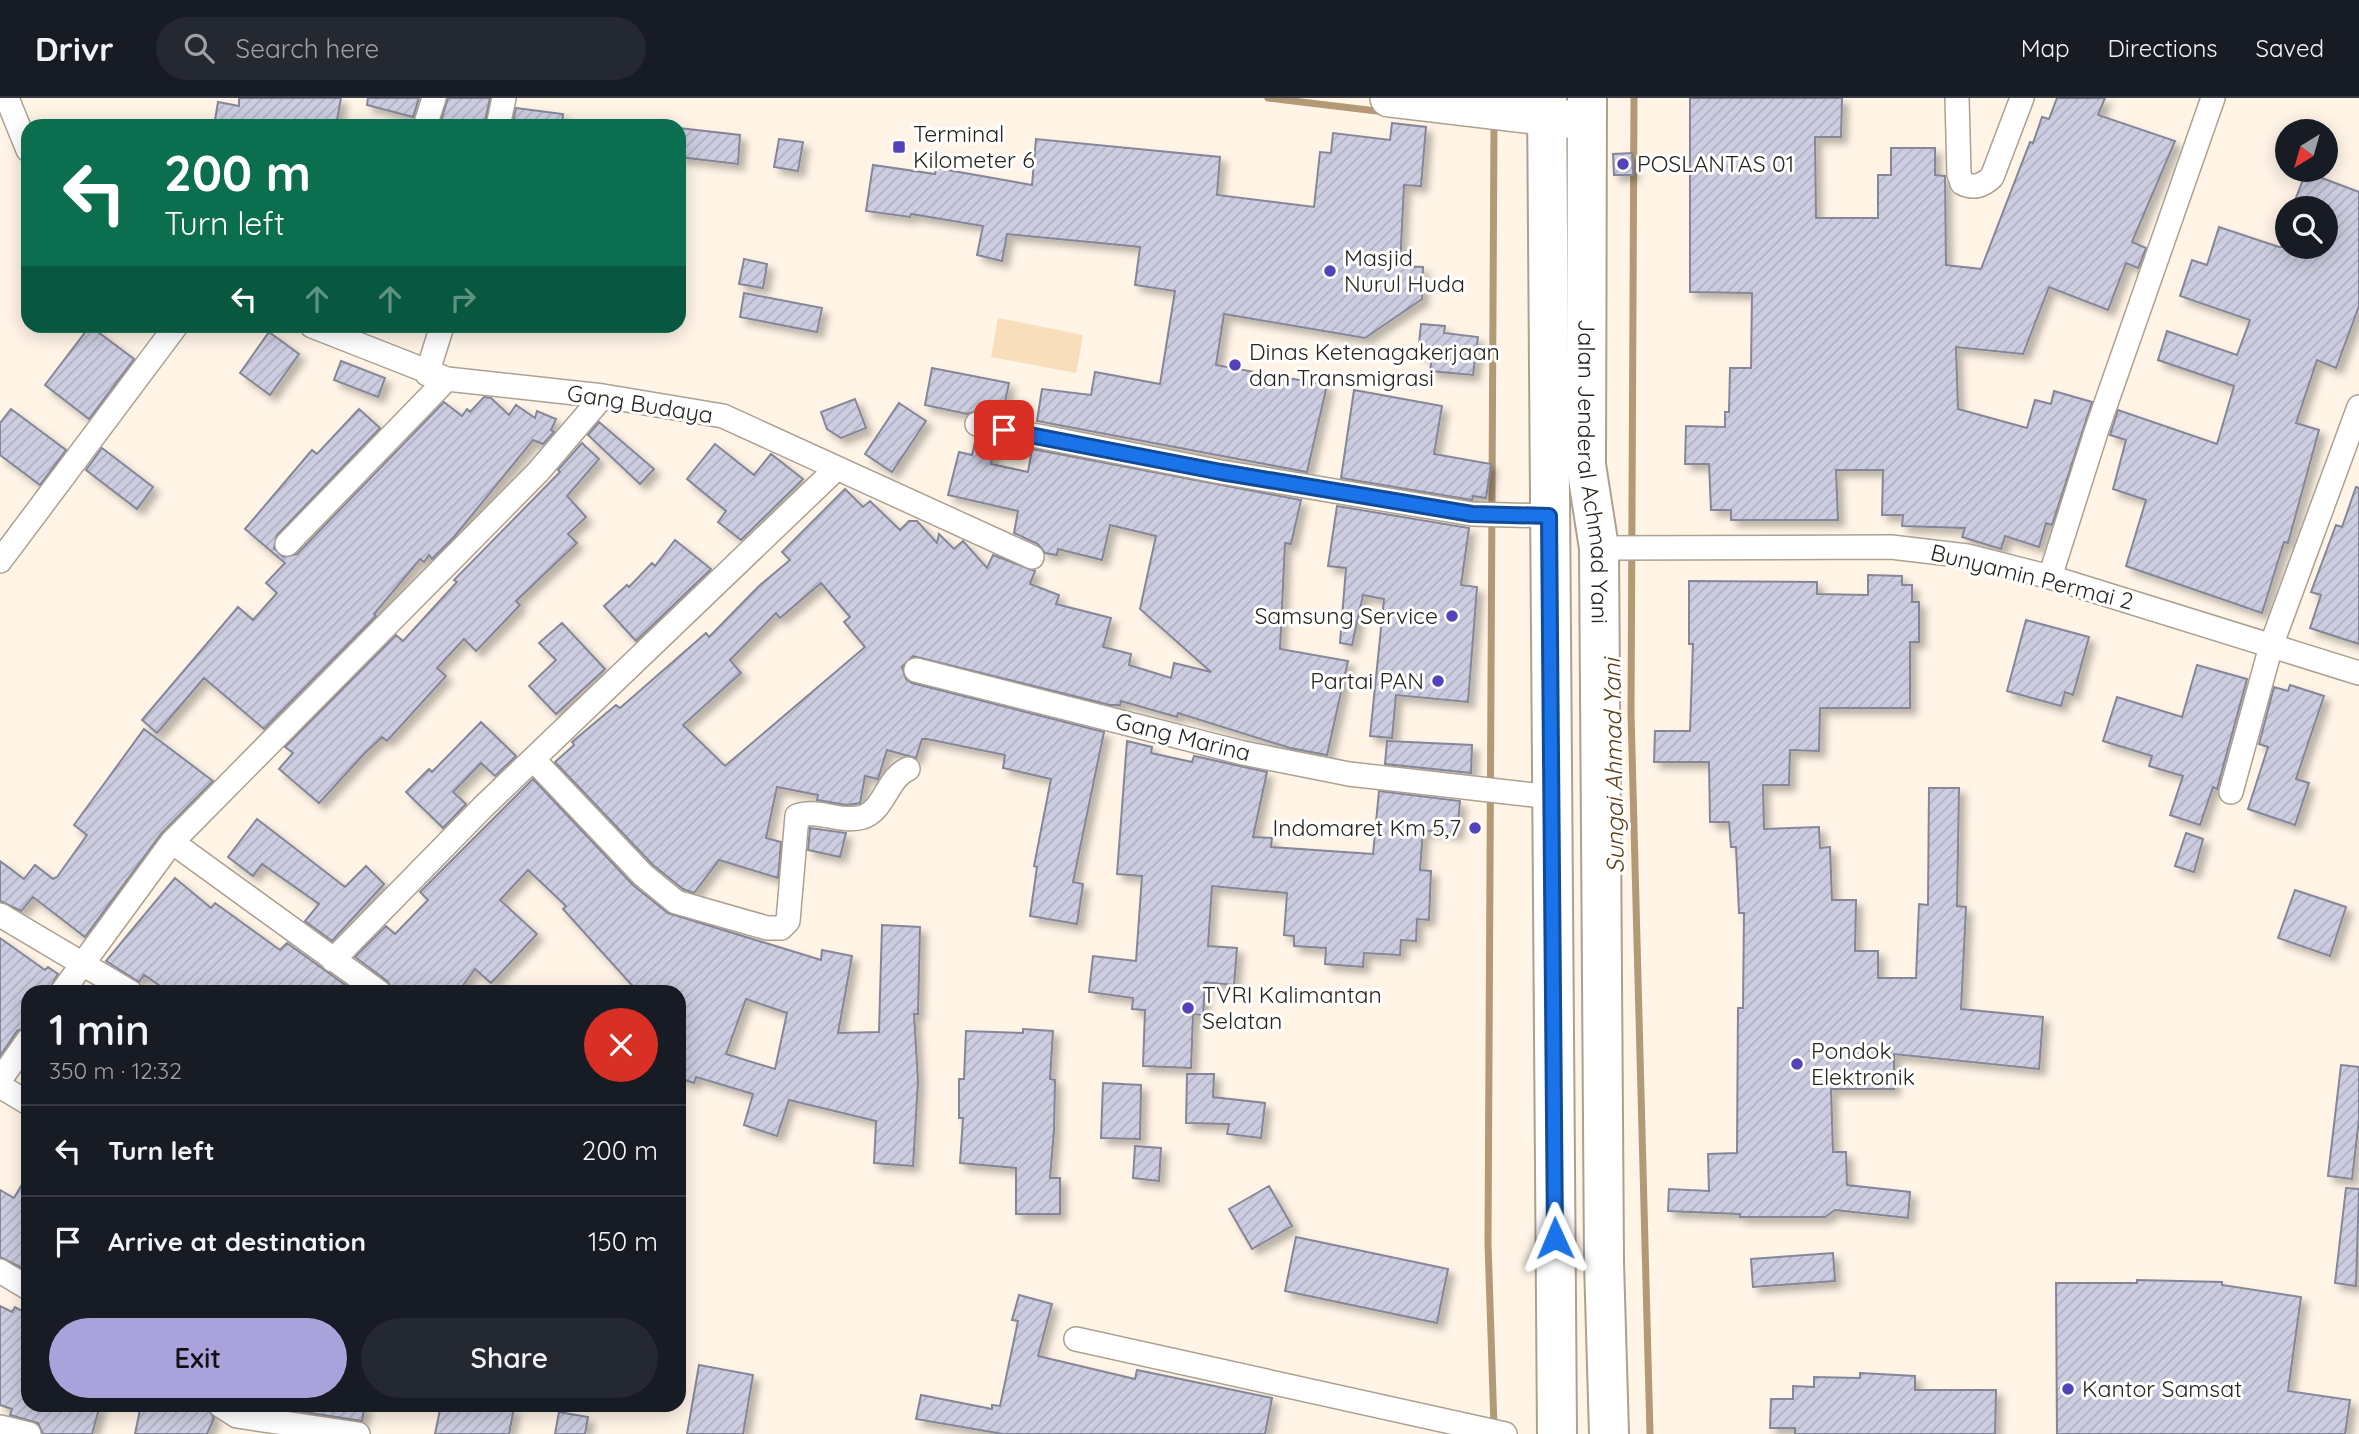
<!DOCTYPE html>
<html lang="en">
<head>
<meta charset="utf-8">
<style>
  :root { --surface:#171b24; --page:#242831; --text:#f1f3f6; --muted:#9ea1a6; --line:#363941; --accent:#aaa3db }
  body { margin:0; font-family:Quicksand,sans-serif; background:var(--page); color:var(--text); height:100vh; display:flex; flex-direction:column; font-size:26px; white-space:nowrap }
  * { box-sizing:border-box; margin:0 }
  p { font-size:23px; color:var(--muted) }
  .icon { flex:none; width:38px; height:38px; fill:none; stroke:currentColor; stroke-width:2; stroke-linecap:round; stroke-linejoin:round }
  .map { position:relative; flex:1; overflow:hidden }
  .panel { position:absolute; left:21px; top:887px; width:665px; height:427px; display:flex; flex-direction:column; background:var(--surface); border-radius:21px; box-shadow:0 4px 18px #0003 }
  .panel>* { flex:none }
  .guide { position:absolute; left:21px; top:21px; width:665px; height:214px; border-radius:21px; box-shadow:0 4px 18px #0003; background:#0b6e4f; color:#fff; overflow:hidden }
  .needle { width:46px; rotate:217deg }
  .fabs { position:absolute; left:2275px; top:21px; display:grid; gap:14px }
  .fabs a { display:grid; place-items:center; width:63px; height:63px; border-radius:50%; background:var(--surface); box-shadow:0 4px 18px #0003; font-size:35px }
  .pin { position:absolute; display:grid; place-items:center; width:60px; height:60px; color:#fff; margin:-30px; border-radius:14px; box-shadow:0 4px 10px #0006 }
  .me { position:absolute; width:77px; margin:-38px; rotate:359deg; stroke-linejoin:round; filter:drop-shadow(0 0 5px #0008) }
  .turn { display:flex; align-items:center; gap:24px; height:147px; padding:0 28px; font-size:32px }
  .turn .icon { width:91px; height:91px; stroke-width:2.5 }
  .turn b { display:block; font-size:49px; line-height:60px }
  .lanes { display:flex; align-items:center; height:66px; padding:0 28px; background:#0003; justify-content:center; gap:35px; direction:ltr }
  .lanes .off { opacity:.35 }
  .round { display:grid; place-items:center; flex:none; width:74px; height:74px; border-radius:37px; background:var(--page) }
  .head { display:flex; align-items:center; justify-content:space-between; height:119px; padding:0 28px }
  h1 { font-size:42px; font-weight:600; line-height:52px }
  .button { display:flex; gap:14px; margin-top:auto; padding:14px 28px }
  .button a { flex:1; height:80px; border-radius:42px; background:var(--accent); color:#111; font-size:28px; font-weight:600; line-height:80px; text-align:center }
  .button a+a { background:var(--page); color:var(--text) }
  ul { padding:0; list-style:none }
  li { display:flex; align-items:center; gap:21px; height:91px; padding:0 28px; border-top:2px solid var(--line) }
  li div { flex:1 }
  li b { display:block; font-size:26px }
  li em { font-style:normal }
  header { display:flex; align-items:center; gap:42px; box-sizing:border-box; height:98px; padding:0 35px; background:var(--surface); border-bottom:2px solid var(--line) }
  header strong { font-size:33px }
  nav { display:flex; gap:38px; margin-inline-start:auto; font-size:24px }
  .search { width:490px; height:63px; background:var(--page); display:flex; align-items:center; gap:18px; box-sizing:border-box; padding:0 24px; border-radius:38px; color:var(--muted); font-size:26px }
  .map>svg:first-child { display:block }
  .green { fill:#f8deba }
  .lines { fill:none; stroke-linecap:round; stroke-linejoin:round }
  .stream { stroke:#b39976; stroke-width:7 }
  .building { fill:url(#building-hatch); stroke:#858698; stroke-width:2; fill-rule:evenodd; filter:url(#shadow) }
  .street-casing { stroke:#aca090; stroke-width:26 }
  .primary-casing { stroke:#aca090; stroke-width:40 }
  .highway-casing { stroke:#aca090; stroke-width:42 }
  .street { stroke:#fff; stroke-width:23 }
  .primary { stroke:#fff; stroke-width:37 }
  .highway { stroke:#fff; stroke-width:38 }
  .route-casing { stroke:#114b97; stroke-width:18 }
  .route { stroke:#1a73e8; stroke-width:12 }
  .poi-dot { fill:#5342ba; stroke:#fff; stroke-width:2.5 }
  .labels { text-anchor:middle; stroke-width:6; stroke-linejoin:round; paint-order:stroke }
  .poi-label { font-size:23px; fill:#29241e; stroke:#fff; text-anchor:start }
  .street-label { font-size:23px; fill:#29241e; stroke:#fff }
  .water-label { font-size:24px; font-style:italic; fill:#5d4116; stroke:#fff }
</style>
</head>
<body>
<header>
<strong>Drivr</strong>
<div class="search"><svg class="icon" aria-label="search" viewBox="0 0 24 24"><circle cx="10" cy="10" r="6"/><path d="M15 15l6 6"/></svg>Search here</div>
<nav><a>Map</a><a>Directions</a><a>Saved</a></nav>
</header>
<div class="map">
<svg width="2359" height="1336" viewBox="0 0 2359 1336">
  <defs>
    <pattern id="building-hatch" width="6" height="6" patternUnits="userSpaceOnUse" patternTransform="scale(1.75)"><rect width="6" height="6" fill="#cdcde1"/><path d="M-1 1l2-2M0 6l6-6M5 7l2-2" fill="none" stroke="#b0b0c1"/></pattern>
    <filter id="shadow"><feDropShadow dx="6" dy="6" stdDeviation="3.5" flood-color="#0004"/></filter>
  </defs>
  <rect width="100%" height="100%" fill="#fff4e6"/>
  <path class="green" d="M998,220L1083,237L1076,275L991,259Z"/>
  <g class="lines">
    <path class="stream" d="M1268,0L1385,14
      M1634,0L1631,615L1650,1336
      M1494,1329L1488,1145L1494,22"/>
  </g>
  <path class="building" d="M239,0H341L336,28H214L218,4L239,8Z
    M368,0H419L413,19L367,7Z
    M448,0H490L484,28L440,26Z
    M1690,0H1842L1841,39H1815L1816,120H1878V77H1891V50H1935V77L1945,78L1946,167L1981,171L2030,44L2033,45L2042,19L2049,21L2057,0H2105L2098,17L2175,43L2132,144L2146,150L2141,163L2138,170L2126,165L2108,212L2049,189L2023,256L1956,249L1958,311L2027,330L2035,302L2051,306L2054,293L2092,304L2052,427L2046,425L2039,449L2005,438L2001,451L1962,439L1965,430L1902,428L1903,417H1882L1883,372H1836L1838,422H1731V412H1711L1709,366H1685L1686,328L1725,329V314H1729L1730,270H1751L1752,195L1690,194Z
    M516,10L563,16L562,28H512Z
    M1392,25L1426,29L1421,88L1404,87L1400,168L1423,169L1422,201L1365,240L1224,216L1216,267L1327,287L1307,374L1037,323L1042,291L1091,297L1095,274L1160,286L1175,193L1135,187L1140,149L1007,136L1002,163L977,157L983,128L911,116L910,119L866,113L873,67L935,76L936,70L1032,87L1036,41L1220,59L1217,97L1314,109L1320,54L1331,55L1333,35L1390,42Z
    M679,30L740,37L738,66L679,59Z
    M779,41L803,44L798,73L774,69Z
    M1632,55L1633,77H1614L1613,56Z
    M2306,74L2359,94V208L2336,270L2317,262L2296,325L2319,332L2288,445L2284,444L2262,515L2126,468L2146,402L2113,391L2126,342L2110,337L2118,312L2217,346L2234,288L2158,262L2167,233L2237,257L2250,222L2180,198L2192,162L2207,167L2219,129L2279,149H2326V110H2292Z
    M744,161L767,166L763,190L739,186Z
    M744,195L822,210L817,234L740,219Z
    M1421,226L1445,228L1444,235L1478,239L1473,277L1430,273L1432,258L1418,256Z
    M90,228L134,261L89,321L45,287Z
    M269,234L299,256L270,297L240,275Z
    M341,263L385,280L378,299L334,282Z
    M932,270L1009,285L1002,317L979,312L967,316L925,307Z
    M1354,292L1442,308L1434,356L1491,366L1486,400L1473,398L1472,402L1341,380Z
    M484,299L491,300L509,317L516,307L535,320L537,313L556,321L551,332L554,334L543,346L533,342L454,439L432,461L429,457L424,464L420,461L374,516L376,518L264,631L204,580L157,635L142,622L238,509L253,522L277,495L266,485L285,465L245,431L312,352L317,356L359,311L380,330L277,437L274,450L283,459L297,456L444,304L462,318L467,311L470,314Z
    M855,301L866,330L841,340L827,331L821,314Z
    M899,305L926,323L892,374L865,356Z
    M11,311L66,352L40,387L0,357V325Z
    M599,324L654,371L640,386L588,337Z
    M976,340L996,344L991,366L1028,374L1032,351L1301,402L1291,446L1285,445L1280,551L1348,563L1327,657L1290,650L1178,615L1177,619L1121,603L1120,607H1110L913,558L902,569L906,581L912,585L1104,634L1073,784L1083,786L1077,826L1030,818L1037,769L1034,768L1051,681L1003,670L1005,657L927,641H922L916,660L887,652L878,681L865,678L860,705L847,707L817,702L818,697L777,689L766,740L781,744L778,780L719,762L694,795L683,791L653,767L555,664L574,647L572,644L616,607L620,610L706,535L709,539L759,488L790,462L782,454L845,391L863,409L870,403L900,432L909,423H917L937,445L939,436L954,451L963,443L987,470L993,457L1035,473L1030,486L1059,497L1056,506L1111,520L1103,549L1131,556L1129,567L1171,580L1174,565L1211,574L1140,511L1156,438L1110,427L1102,462L1058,451L1057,457L1045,455L1038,446L1014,435L1018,413L948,397L959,354L972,357ZM821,485L850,519L844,524L865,549L725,668L683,627L741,575L730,562L776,515L780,520Z
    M582,345L599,361L567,398L586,419L568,436L577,445L516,503L520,507L476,553L464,541L437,570L446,578L387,643L382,639L364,656L319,705L279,671L293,655L285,649L396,537L403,543L457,484L454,482L560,374L558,372Z
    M715,346L754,377L771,356L803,381L741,442L718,424L726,413L687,381Z
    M102,350L153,389L137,411L86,372Z
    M2356,389L2359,390V546L2310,530L2321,497L2311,494L2336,427L2342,429Z
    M1337,408L1469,430L1461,487L1477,489L1468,604L1396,597L1392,640L1370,638L1384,501L1363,497L1352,547L1340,545L1346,470L1328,468Z
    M675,442L711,471L636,543L604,508L627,487L629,489L652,465L655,468Z
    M1868,477L1902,478V487H1912V504H1919V544H1910V610H1820L1819,653L1790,652L1789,687H1763L1764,731L1819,729L1820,750L1830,749L1832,802H1856L1855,853H1878V880H1916L1919,806L1928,807L1929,690H1959L1957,808L1966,809L1961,911L2043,919L2039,971L1894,956V991H1831L1833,1054H1846L1847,1087L1910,1094L1908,1120L1835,1112L1825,1119H1740V1116L1668,1113L1669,1091L1709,1093L1708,1056L1737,1055L1738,910H1743L1744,815H1739L1736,749H1731L1729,724H1710L1709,664H1654L1655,633H1690L1693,546H1689V483L1817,484V496L1868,497Z
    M2026,522L2089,539L2073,597L2065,594L2061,608L2007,593Z
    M562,525L605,571L556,616L529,588L556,562L539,545Z
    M2197,567L2247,581L2217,691L2213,689L2200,727L2170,717L2183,678L2149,668L2152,658L2103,643L2117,599L2182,619Z
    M2290,587L2324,598L2296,681L2309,685L2295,727L2248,711L2268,649L2259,646L2274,589L2288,593Z
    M481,624L516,658L495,678L481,665L453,694L466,706L443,730L406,694L429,671L432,674Z
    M144,631L213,683L161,736L85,839L33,799L21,813L0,803V763L24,781L35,767L53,781L57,779L87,737L74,727Z
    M1127,643L1152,649L1151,655L1192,664L1194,658L1267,674L1253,739L1272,740L1271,749L1373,756L1379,693L1460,703L1457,736L1423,732L1420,772L1431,773L1429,822L1417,821L1416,843L1401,842L1400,857L1364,855L1363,869L1325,866L1326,850L1294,848V838L1284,837L1287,795L1212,788L1208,848L1237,850L1234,887L1205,884L1203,917L1193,916L1191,970L1143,968L1145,912L1132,911L1133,900L1089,894L1093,858L1136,863L1142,778L1117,776Z
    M1387,643L1472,647L1471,675L1385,666Z
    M533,681L633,787L668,815L821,862L822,852L852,858L838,935L879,934L882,827L920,829L918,916H914L918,983L913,1068L874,1065L876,1023L789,1002L777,1038L744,1027L753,996L696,979L694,985L679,980V894H638L563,811L566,808L528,772L500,802L537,836L491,885L475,871L458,894H394L387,883L355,859L386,828L395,836L428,802L420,794ZM746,901L787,915L775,971L726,956Z
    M257,721L345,789L366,768L384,786L332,843L305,823L319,806L262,766L253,778L228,759Z
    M810,730L846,735L840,759L808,752Z
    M2186,735L2203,741L2194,774L2175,768Z
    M175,780L211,810L215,805L280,852L287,845L355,894H169L144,877L139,884L106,863Z
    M2295,792L2346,809L2330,858L2278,840Z
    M0,840L45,872L48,869L58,876L48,894H28V928L17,933L0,958Z
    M1023,931L1053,933L1050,981L1055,982L1054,1032L1050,1080H1060V1116H1016V1070L960,1065L963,1020H959V981H964L966,933L1023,935Z
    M2341,967L2359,969V1021L2352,1081L2328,1078Z
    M1187,976H1214L1213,999L1265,1005L1261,1040L1227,1036L1229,1026L1186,1025Z
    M1103,985L1141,987L1140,1041L1101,1040Z
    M1135,1048L1161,1050L1159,1083L1133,1080Z
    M28,1076V1173L0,1159V1092L14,1100Z
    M1269,1088L1292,1128L1252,1151L1229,1111Z
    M2346,1090L2359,1091L2356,1188L2335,1185Z
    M1296,1139L1448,1171L1437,1225L1285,1193Z
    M1833,1155L1835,1183L1753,1189L1751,1161Z
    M2137,1182L2222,1184V1187L2301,1199L2288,1293L2350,1302L2345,1336H2057L2056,1185H2137Z
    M1019,1197L1052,1206L1038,1258L1135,1281L1137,1272L1272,1300L1265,1336H1003L916,1321L921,1297L992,1311V1307L1000,1308L1018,1223L1012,1222Z
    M0,1208L12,1214L15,1209L28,1216V1307H100L92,1336H43L38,1325L10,1317L12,1311L0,1307Z
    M699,1267L753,1277L743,1336H687Z
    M1860,1275L1915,1278V1292H1996L1995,1336H1795V1330H1770L1771,1301H1793V1288L1814,1289V1279L1860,1280Z
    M141,1307H206L214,1320L207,1336H135Z
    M285,1307H365L362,1323L285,1311Z
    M441,1307L514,1310L509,1336H435Z
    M559,1314L588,1319L585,1336H555Z"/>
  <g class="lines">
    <g class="street-casing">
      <path id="street" d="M7,0L28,52
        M1957,0L1959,76L1962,85C1974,91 1982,88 1992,79L2022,0
        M425,28L434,0
        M498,28L504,0
        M312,228L447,281L603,298L723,318L1032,459
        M427,276L442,228
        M977,326L1221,374L1472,416L1549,418
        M287,446L447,281
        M1599,450L1891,449L1967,458L2050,479L2359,575
        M0,463L176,228
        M2050,479L2097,331L2213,0
        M916,572L1243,655L1349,676L1551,699
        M533,661L643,777L676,804L767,830H781L788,823L797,718C817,710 842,726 863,719C885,711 887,680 908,671
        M2231,694L2271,548L2359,309
        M172,744L379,894
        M0,817L130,894
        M333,862L483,709L837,370
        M62,894L172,744L538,374L603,298
        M0,982L28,942
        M0,988L28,1005
        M0,1173L28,1190
        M1076,1241L1505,1336
        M220,1307L237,1318L358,1336
        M0,1329L29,1336"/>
    </g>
    <g class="primary-casing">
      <path id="primary" d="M1389,0L1575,22"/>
    </g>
    <g class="highway-casing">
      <g id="highway">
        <path d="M1547,0L1557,1336"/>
        <path id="s1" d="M1587,0L1586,367L1599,450L1604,1164L1609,1336"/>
      </g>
    </g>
    <use href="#street" class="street"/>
    <use href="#primary" class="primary"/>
    <use href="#highway" class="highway"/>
  </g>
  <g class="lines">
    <g class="route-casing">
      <path id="route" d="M1004,332L1221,374L1472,416L1549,418L1555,1140"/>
    </g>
    <use href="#route" class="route"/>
  </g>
  <g class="poi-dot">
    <rect x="892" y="42" width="14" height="14" rx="3.5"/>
    <circle cx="1623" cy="66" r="7"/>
    <circle cx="1330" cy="173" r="7"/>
    <circle cx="1235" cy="267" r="7"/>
    <circle cx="1452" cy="518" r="7"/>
    <circle cx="1438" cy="583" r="7"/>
    <circle cx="1475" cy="730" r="7"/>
    <circle cx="1188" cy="910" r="7"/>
    <circle cx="1797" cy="966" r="7"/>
    <circle cx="2068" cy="1291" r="7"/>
  </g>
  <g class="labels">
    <g class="poi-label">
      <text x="913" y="44">Terminal<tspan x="913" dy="26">Kilometer 6</tspan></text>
      <text x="1637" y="74">POSLANTAS 01</text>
      <text x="1344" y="168">Masjid<tspan x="1344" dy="26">Nurul Huda</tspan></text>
      <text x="1249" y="262">Dinas Ketenagakerjaan<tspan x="1249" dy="26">dan Transmigrasi</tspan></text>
      <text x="1438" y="526" text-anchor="end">Samsung Service</text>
      <text x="1424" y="591" text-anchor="end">Partai PAN</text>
      <text x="1461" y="738" text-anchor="end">Indomaret Km 5,7</text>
      <text x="1202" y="905">TVRI Kalimantan<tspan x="1202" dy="26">Selatan</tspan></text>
      <text x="1811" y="961">Pondok<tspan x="1811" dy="26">Elektronik</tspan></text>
      <text x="2082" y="1299">Kantor Samsat</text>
    </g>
    <g class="street-label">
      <text transform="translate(640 306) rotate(9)" y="8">Gang Budaya</text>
      <text dy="8" stroke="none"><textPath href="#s1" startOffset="374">Jalan Jenderal Achmad Yani</textPath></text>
      <text transform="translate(2032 479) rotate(14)" y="8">Bunyamin Permai 2</text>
      <text transform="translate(1183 639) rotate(14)" y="8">Gang Marina</text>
    </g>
    <g class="water-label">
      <text transform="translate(1614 668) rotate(-91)" y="8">Sungai Ahmad Yani</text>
    </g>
  </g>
</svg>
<div class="fabs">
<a><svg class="needle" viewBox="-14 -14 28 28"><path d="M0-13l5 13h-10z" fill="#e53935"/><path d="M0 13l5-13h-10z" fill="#9ea1a6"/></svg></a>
<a><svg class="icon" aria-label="search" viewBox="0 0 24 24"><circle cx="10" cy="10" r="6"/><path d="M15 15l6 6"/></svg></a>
</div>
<div class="pin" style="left:1004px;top:332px;background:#d93025"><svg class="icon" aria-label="arrive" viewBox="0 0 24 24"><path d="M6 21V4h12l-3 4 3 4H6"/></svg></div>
<svg class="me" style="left:1555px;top:1140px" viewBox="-20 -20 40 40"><path d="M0-17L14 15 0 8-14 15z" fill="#1a73e8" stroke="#fff" stroke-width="4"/></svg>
<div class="guide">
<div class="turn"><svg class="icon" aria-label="left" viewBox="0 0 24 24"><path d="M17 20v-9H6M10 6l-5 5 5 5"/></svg><div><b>200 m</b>Turn left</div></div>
<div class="lanes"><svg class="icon" aria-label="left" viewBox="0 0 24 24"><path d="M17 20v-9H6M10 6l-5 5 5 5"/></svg><svg class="icon off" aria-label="ahead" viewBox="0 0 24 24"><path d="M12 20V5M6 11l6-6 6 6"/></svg><svg class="icon off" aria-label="ahead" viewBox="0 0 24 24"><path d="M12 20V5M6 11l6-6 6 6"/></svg><svg class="icon off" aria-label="right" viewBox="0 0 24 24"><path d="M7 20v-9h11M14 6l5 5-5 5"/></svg></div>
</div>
<section class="panel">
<div class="head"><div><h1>1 min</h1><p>350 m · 12:32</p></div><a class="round" style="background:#d93025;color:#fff"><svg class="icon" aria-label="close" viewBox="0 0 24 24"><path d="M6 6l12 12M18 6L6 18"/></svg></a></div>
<ul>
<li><svg class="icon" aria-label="left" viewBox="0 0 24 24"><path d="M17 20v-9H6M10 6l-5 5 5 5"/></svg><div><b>Turn left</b></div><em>200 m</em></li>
<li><svg class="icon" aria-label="arrive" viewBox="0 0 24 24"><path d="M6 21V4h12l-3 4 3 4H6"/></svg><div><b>Arrive at destination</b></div><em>150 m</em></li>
</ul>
<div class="button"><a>Exit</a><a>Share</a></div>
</section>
</div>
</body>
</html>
